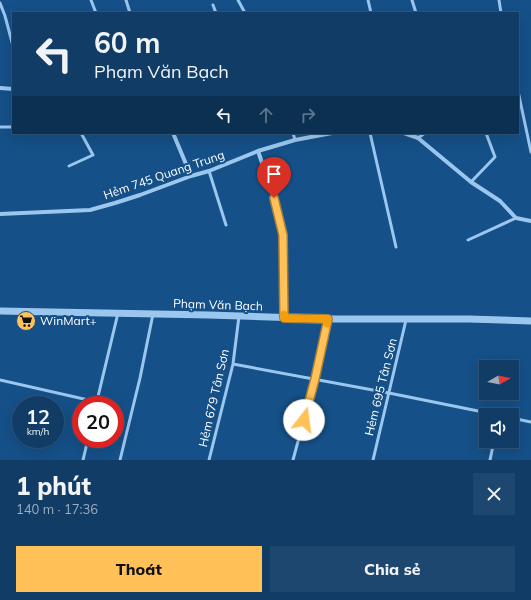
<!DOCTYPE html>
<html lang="vi">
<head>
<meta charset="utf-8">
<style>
  :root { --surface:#103c66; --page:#1e476f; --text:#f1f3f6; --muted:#9cadbf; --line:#30567a; --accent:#ffc158 }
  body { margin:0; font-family:Mulish,sans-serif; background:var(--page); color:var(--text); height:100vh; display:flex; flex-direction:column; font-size:15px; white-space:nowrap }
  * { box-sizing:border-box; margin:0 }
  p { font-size:13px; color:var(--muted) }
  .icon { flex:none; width:22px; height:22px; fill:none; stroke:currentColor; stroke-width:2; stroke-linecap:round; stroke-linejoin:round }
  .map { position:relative; height:460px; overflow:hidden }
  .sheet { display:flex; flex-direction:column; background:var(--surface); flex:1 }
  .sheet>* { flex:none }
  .banner { position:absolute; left:12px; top:12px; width:507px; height:122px; border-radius:0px; box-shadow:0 4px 16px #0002,0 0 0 1px var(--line); background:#103c66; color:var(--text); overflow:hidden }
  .needle { width:26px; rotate:81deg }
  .buttons { position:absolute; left:479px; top:360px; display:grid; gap:8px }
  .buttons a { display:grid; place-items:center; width:40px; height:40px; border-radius:0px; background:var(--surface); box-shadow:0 4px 16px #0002,0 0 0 1px var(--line); font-size:20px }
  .speed { position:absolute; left:12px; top:396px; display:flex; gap:8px; font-size:20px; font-weight:700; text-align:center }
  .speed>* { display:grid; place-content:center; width:52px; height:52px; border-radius:50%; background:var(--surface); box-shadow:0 4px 16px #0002,0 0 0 1px var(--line); line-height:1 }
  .speed small { font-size:10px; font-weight:400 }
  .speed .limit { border:6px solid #d22; background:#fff; color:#111 }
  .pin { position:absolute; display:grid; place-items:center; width:34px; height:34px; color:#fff; margin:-41px -17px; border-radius:50% 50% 50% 0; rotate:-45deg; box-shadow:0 0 4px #0007 }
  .pin .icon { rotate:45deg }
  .me { position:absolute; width:44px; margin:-22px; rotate:15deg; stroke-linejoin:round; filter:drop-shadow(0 0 3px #0008) }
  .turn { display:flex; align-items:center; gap:14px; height:84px; padding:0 16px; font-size:18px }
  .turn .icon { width:52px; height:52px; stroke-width:2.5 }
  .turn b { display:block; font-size:28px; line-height:34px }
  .lanes { display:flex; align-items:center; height:38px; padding:0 16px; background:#0003; justify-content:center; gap:20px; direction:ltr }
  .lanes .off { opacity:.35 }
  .round { display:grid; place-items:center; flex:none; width:42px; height:42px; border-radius:0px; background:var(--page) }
  .head { display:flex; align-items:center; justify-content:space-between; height:68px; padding:0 16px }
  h1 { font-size:24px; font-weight:800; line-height:30px }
  .button { display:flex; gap:8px; margin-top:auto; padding:8px 16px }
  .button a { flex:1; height:46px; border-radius:0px; background:var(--accent); color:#111; font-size:16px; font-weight:800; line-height:46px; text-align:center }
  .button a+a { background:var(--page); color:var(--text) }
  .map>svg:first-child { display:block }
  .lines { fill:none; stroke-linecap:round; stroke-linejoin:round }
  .service { stroke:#9bc7ef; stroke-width:3 }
  .minor { stroke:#9bc7ef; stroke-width:4 }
  .tertiary { stroke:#9bc7ef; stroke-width:7 }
  .route-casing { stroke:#a67d39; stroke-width:10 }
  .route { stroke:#ffc158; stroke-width:7 }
  .slow { stroke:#f59e0b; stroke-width:7 }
  .labels { text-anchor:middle; stroke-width:4; stroke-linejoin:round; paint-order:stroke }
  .street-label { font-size:12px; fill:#fff; stroke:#155088 }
  .poi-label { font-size:12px; fill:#fff; stroke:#155088; text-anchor:start }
</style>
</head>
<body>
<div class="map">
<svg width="531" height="460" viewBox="0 0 531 460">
  <rect width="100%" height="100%" fill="#155088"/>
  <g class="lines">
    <path class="service" d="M91,0L96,13
      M126,0L130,13
      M238,0L245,13
      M368,0L371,13
      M412,0L416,13
      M499,0L501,13
      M0,3L5,16L13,46
      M213,5L216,13
      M518,91L531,152
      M0,127H13
      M293,133L295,140
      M370,133L396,247
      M418,138L425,133
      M69,166L93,155L81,133
      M209,171L226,225
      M471,182L495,157L486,133
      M468,240L516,218
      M233,364L389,393L498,415
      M0,380L97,402
      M96,405L118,313
      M512,418L531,422
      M83,460L88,439
      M120,460L140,378L153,314
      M209,460L233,364L239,316
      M293,460L315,379L329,319
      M373,460L406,320
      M490,460L494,441"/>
    <path class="minor" d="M0,88L13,89
      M173,133L191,176
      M404,133L418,138L471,182L500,201L516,218L531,221
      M258,151L274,198L283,235L284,272V318
      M0,214L90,210L115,203L140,195L191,176L209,171L258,151L295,140L332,133"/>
    <path class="tertiary" d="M0,311L209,315L329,319H469L531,321"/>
  </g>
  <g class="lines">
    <g class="route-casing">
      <path id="route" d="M274,198L283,235L284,318L328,319L315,379L304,420"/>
    </g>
    <use href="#route" class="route"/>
    <path class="slow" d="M284,314V318L328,319L327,324"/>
  </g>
  <defs>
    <g id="supermarket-disc" transform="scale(1)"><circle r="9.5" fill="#ffc158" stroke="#155088"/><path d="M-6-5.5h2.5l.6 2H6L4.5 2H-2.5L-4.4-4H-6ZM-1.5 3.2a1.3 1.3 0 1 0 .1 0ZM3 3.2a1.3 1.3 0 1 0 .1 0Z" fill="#111"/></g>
  </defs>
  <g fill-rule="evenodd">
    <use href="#supermarket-disc" x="26" y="321"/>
  </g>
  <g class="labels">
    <g class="street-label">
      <text transform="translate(164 175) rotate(-19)" y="4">Hẻm 745 Quang Trung</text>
      <text transform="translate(218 305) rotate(2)" y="4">Phạm Văn Bạch</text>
      <text transform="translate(381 387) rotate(-76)" y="4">Hẻm 695 Tân Sơn</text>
      <text transform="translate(214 398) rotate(-77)" y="4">Hẻm 679 Tân Sơn</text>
    </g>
    <g class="poi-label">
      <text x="40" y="325">WinMart+</text>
    </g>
  </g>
</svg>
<div class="buttons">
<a><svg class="needle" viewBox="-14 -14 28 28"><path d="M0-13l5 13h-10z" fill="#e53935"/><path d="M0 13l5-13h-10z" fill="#9cadbf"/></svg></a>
<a><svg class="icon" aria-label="sound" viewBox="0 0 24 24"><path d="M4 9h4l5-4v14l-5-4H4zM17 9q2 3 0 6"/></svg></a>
</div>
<div class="speed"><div>12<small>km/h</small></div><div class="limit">20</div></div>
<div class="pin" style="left:274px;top:198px;background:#d93025"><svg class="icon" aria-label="arrive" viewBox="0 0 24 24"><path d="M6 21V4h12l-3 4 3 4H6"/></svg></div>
<svg class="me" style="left:304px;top:420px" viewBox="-20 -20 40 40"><circle r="19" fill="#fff"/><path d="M0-13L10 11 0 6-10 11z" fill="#ffc158"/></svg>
<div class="banner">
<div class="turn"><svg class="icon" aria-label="left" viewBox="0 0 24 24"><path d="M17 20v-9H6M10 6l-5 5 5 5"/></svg><div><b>60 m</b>Phạm Văn Bạch</div></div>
<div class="lanes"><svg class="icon" aria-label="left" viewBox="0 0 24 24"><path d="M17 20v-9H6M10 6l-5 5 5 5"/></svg><svg class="icon off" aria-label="ahead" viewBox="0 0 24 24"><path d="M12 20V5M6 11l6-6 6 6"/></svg><svg class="icon off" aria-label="right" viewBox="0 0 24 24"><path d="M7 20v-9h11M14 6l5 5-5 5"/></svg></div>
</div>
</div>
<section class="sheet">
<div class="head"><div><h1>1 phút</h1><p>140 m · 17:36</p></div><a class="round"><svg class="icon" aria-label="close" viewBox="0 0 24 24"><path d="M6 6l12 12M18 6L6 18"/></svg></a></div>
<div class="button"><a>Thoát</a><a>Chia sẻ</a></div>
</section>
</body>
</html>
